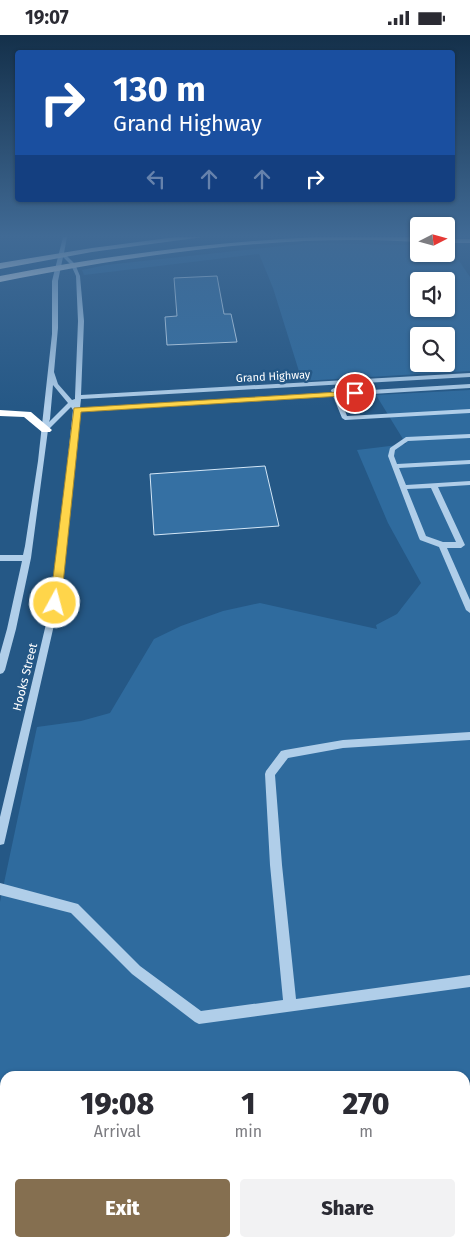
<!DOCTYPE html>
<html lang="en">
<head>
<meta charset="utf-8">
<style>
  :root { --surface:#fff; --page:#f2f2f3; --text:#2b2b33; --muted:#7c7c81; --accent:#856f50 }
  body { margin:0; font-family:"Fira Sans",sans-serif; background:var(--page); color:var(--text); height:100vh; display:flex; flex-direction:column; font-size:19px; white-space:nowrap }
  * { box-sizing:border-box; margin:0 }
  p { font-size:16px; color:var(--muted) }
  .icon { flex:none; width:28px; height:28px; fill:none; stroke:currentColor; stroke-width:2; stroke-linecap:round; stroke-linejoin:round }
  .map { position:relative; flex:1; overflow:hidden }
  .side { position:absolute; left:0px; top:1036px; width:470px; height:176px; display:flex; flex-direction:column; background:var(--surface); border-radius:15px 15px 0 0; box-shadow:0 1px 4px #0004 }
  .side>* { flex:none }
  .banner { position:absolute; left:15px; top:15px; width:440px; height:152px; border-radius:5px; box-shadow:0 1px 4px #0004; background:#1a4fa0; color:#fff; overflow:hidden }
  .needle { width:32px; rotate:84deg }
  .buttons { position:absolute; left:410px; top:182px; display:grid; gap:10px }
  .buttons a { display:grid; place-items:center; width:45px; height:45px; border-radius:5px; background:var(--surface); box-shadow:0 1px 4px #0004; font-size:25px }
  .pin { position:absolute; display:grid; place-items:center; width:42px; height:42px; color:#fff; margin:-21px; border:2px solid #fff; border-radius:50%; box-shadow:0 1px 5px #0007 }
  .me { position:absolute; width:55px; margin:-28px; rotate:7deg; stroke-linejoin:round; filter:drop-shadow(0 0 4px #0008) }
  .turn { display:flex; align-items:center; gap:18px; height:105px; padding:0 15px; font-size:22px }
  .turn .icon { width:65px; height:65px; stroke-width:2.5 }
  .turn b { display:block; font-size:35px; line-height:42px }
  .lanes { display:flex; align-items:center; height:48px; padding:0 15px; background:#0003; justify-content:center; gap:25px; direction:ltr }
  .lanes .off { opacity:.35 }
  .eta { display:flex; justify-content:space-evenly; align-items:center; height:85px; text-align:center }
  .eta b { font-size:30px; font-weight:800; line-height:35px }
  .primary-button { display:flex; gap:10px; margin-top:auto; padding:10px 15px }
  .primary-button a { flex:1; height:58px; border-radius:5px; background:var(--accent); color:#fff; font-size:20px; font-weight:800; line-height:58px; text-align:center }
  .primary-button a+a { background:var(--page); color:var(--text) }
  .status { display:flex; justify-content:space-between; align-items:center; height:35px; padding:0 25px; background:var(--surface); direction:ltr }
  .status svg { height:14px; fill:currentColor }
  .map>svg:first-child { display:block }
  .green { fill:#2f6b9e; fill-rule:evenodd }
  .building { fill:#3570a3; stroke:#d4e7f7 }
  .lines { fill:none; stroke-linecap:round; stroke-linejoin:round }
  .minor { fill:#b0cee9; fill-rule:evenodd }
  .highway { fill:#fff; fill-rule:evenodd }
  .route { fill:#ffd54a; stroke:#a68a30 }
  .labels { text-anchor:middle; stroke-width:5; stroke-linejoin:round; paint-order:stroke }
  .far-street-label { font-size:11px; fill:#fff; stroke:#255886 }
  .street-label { font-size:12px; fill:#fff; stroke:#255886 }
</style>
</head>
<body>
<div class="status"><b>19:07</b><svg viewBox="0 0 49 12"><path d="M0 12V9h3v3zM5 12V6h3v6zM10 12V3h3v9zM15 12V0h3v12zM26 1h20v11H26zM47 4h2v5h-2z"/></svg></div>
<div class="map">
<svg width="470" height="1212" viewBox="0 0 470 1212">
  <rect width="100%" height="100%" fill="#255886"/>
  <path class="green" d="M309,208L419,210V219H446V211H449L470,242V336L302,346L273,253L259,219L84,240L82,235L106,230ZM419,246H446V274H419ZM419,301H446V329H419Z
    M470,355V1044L465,1045V1041H5V1105L0,1106V867L37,692L81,686L110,678L154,604L181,591L223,576L260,568L377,594L376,590L397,579L421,548L388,488L357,415L406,409L376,360Z"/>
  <path class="building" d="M217,241L224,279H231L237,307L167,310L165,282L177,281L174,243Z
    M265,431L279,491L154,500L150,439Z"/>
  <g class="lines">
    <path class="minor" d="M63,202H67L64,218L75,229L80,241L84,286L81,360L470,338V342L81,364L80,373L332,358L331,355L334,353L336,354L338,357L470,349V353L339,361L347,381L470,374V378L345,385L342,383L333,361L80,377L65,525L59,568L5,805L4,809L0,810V782L51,568L57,525L73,375L71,372L48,395L31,523L16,594L5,635L3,638L0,639V619L7,594L22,526H0V520H23L25,511L38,426L52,299V246ZM63,222L71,230L76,241L78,286L75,362V364L72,365L58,349L54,337L58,293V246ZM53,350L68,368L49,387L50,384Z
      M470,399V403L408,406L395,415L394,421L397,429L470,425V429L399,433L406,450L470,446V450L438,452L465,510L461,513H447L470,565V578L466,575L439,512L420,505L419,503L388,421L390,413L406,402ZM431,453L456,507H443L426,501L407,454Z
      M470,697V705L343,713L288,723L275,740L282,830L296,964L470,940V952L199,989L195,987L132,939L71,878L0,860V848L78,869L140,931L201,976L283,965L270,830L265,739L266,736L281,716L285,715L343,705Z
      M470,1058V1072L465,1073V1059Z
      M470,1159V1173L465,1174V1160Z
      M406,1208H420L422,1212H406Z"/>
    <path class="highway" d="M176,202H203L92,217L0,234V228L92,213Z
      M316,202H416L419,203V207C281,198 135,220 0,247V241C104,221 209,207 316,202Z
      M446,204H470V208H446Z
      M0,375L31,377L52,395L50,397H42L24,382L0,381Z"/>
  </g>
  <linearGradient id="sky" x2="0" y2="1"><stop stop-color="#14304a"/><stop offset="0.54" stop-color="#406a95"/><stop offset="1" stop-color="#406a95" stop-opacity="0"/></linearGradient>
  <rect width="470" height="372" fill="url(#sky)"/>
  <path class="route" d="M355,356L359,358L358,360L81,377L61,568L59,571H51L50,568L74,373Z"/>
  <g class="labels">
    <g class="far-street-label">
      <text transform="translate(273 341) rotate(-3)" y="4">Grand Highway</text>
    </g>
    <g class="street-label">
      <text transform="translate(25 642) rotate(-76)" y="4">Hooks Street</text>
    </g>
  </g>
</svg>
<div class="buttons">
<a><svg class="needle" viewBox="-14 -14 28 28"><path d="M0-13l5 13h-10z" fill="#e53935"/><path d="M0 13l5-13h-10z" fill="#7c7c81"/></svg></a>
<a><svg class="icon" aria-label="sound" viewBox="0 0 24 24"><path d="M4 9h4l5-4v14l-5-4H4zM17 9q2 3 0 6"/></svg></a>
<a><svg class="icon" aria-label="search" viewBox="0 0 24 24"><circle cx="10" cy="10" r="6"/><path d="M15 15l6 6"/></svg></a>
</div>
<div class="pin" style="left:355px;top:358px;background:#d93025"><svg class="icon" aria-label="arrive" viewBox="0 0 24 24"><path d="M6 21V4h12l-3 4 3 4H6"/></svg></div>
<svg class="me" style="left:55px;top:568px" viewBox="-20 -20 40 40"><circle r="17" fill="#ffd54a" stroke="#fff" stroke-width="3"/><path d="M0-11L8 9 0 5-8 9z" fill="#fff"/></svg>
<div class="banner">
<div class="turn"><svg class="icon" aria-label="right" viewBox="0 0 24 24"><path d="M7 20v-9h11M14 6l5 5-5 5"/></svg><div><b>130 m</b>Grand Highway</div></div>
<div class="lanes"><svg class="icon off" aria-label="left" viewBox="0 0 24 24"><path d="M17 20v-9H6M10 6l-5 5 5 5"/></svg><svg class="icon off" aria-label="ahead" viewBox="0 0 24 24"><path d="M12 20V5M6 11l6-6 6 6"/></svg><svg class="icon off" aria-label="ahead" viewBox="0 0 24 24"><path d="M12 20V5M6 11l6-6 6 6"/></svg><svg class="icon" aria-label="right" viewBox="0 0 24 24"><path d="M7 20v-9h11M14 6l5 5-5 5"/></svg></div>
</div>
<section class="side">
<div class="eta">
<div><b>19:08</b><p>Arrival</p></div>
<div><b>1</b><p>min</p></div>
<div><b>270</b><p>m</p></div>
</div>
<div class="primary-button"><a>Exit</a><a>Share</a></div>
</section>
</div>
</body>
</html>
